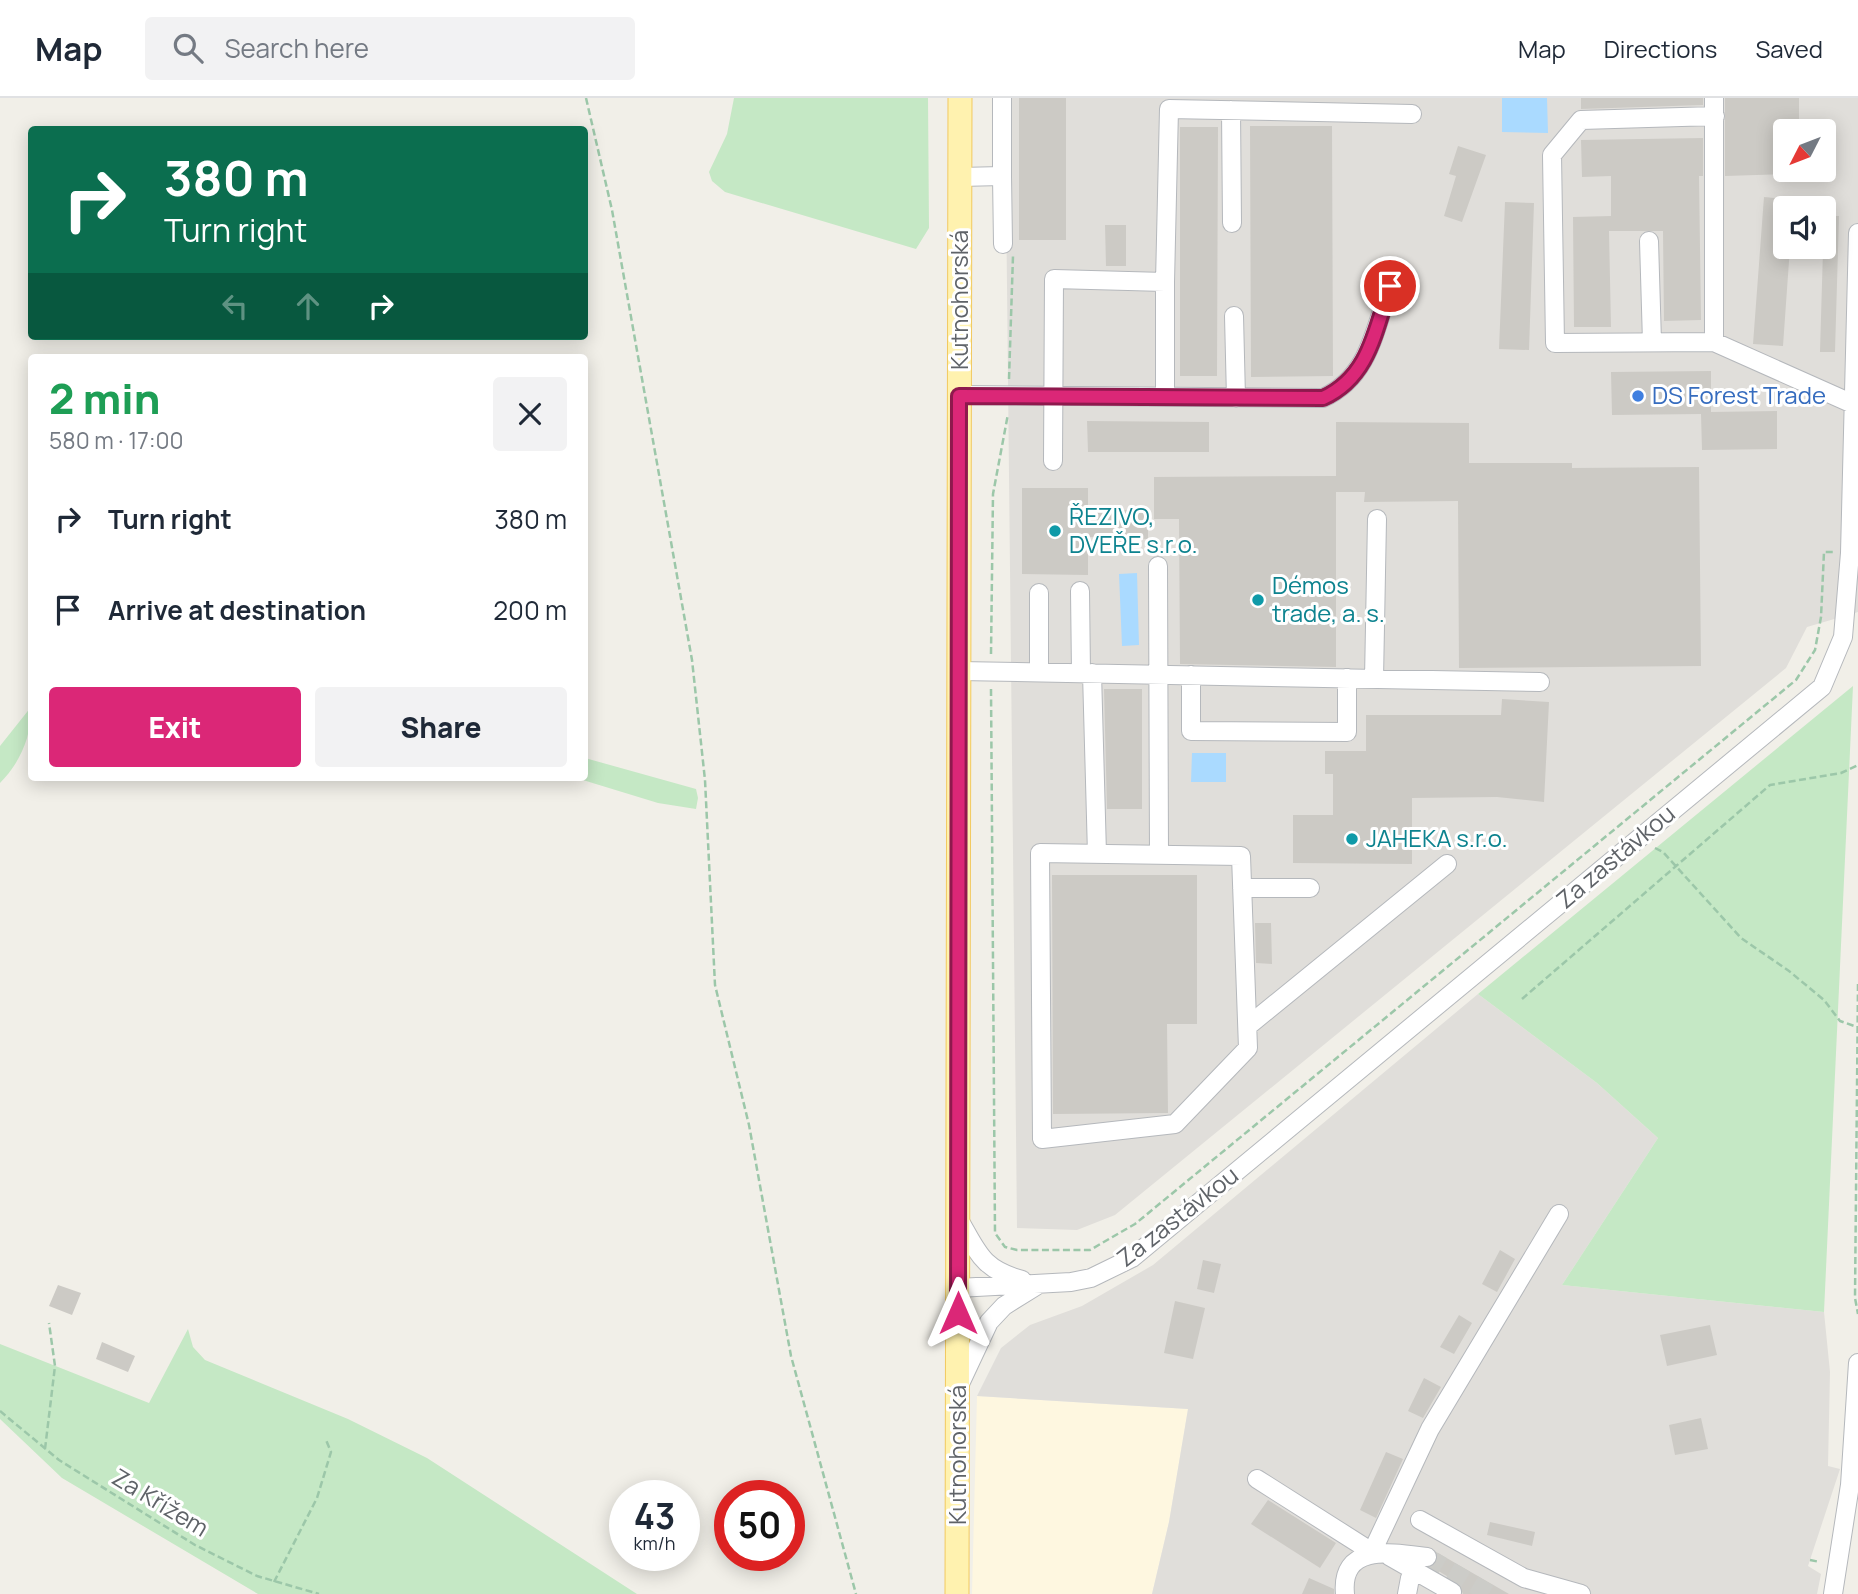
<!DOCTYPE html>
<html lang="en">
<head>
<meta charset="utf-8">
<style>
  :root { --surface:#fff; --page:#f2f2f3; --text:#1f2937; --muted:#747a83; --line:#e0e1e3; --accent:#db2777 }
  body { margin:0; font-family:Manrope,sans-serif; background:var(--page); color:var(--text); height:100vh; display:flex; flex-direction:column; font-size:26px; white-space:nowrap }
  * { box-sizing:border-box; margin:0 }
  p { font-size:23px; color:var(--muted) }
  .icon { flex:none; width:38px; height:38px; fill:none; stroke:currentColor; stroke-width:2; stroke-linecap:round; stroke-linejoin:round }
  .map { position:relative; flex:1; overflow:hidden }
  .side { position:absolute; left:28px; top:256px; width:560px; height:427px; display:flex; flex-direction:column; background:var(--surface); border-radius:7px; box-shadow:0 4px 18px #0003 }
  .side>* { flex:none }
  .hud { position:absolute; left:28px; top:28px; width:560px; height:214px; border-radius:7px; box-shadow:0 4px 18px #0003; background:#0b6e4f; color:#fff; overflow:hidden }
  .needle { width:46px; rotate:228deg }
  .tools { position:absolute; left:1773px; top:21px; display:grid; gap:14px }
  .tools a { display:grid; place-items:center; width:63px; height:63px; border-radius:7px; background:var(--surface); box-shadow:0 4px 18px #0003; font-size:35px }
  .speed { position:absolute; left:609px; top:1382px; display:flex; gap:14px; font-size:35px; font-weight:700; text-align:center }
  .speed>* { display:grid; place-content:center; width:91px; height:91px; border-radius:50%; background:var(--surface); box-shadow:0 4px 18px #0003; line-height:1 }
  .speed small { font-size:18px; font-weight:400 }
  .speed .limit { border:10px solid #d22; background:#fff; color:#111 }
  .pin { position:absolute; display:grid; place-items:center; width:60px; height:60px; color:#fff; margin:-30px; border:4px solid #fff; border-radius:50%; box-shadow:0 2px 7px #0007 }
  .me { position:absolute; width:77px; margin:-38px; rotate:0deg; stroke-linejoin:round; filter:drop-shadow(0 0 5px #0008) }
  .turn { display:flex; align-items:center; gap:24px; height:147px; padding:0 21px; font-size:32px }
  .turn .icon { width:91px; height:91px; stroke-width:2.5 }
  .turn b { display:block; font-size:49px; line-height:60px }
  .lanes { display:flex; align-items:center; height:66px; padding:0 21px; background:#0003; justify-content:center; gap:35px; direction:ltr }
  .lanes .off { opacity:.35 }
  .round { display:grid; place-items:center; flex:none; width:74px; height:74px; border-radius:7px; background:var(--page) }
  .head { display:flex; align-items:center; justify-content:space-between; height:119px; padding:0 21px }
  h1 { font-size:42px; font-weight:800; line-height:52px; color:#1e9e55 }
  .button { display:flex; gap:14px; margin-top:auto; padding:14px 21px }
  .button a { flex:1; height:80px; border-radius:7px; background:var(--accent); color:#fff; font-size:28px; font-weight:800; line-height:80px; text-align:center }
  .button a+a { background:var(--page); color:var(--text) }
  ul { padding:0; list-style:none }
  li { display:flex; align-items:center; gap:21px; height:91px; padding:0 21px }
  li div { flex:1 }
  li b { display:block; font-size:26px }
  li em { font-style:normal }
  header { display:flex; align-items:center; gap:42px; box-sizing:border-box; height:98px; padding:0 35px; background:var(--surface); border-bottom:2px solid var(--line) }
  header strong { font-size:33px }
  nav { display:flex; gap:38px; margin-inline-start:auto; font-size:24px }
  .search { width:490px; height:63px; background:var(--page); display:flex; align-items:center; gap:18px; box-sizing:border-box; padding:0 24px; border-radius:7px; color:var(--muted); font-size:26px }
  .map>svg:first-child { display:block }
  .commercial { fill:#fef7e0 }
  .industrial { fill:#e0deda; fill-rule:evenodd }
  .green { fill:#c5e8c5 }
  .water { fill:#aadaff }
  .building { fill:#cccac5 }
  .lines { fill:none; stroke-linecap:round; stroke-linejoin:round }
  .minor-tunnel { stroke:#ccccc8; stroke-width:18; stroke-dasharray:18 9; stroke-linecap:butt }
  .minor-casing { stroke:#b5b8bc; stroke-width:20 }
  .major-casing { stroke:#f2c960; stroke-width:25 }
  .path { stroke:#9cc7a9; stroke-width:2.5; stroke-dasharray:7 3.5; stroke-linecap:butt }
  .minor { stroke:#fff; stroke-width:18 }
  .major { stroke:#fff2af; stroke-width:23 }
  .route-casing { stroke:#8e194d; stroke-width:18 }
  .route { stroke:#db2777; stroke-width:12 }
  .shop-dot { fill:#3f7fe0; stroke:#fff; stroke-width:2.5 }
  .culture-dot { fill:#0f9aa8; stroke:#fff; stroke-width:2.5 }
  .labels { text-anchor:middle; stroke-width:6; stroke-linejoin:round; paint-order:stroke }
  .street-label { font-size:24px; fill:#5f6368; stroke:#fff }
  .shop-label { font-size:24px; fill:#366cbe; stroke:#fff; text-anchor:start }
  .culture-label { font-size:24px; fill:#0d838f; stroke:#fff; text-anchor:start }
</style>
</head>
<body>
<header>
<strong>Map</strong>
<div class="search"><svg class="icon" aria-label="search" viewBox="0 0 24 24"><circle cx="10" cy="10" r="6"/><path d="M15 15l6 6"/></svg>Search here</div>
<nav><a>Map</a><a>Directions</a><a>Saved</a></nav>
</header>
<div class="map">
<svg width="1858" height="1496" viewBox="0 0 1858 1496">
  <rect width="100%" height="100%" fill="#f1efe8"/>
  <path class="commercial" d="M977,1298L1188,1311L1169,1424L1152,1496H972Z"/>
  <path class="industrial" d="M1005,0H1858V514L1807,529L1786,570L1115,1117L1077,1132L1017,1130ZM1785,33H1824V72H1785ZM1785,110H1824V149H1785Z
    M1478,896L1597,985L1658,1040L1562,1187L1824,1214L1830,1274L1828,1368L1840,1371L1808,1468L1821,1476L1817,1496H1152L1169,1424L1188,1311L977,1298L1001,1250L1030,1227L1082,1208L1153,1167Z"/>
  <path class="green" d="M734,0H928L929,130L916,151L725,94L712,83L709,74L727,36Z
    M1853,588L1824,1214L1562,1187L1658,1040L1597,985L1478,896Z
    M31,609C32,638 20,665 0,685V648Z
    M585,660L696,691L698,700L696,711L658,705L573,679H584Z
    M188,1231L193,1249L205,1262L348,1321L427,1360L637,1496H258L62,1380L0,1321V1246L149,1305Z"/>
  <path class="water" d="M1502,0H1547L1548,35L1502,34Z
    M1137,475L1139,547L1122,548L1119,476Z
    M1192,655H1226V684H1191Z"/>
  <path class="building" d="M1019,0H1066V142H1019Z
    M1581,0H1703V7L1581,11Z
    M1725,0H1799V33H1785V76L1725,78Z
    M1250,28H1332L1333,278L1251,279Z
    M1180,29H1218L1217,278H1180Z
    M1703,40V78H1699L1701,222L1664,223L1663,133H1609L1611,229H1574L1573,119L1611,118V78L1582,79L1581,42Z
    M1458,48L1486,57L1462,124L1444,118L1456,78L1449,76Z
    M1764,99L1785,101V149H1790L1783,248L1753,246Z
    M1505,104L1534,105L1529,252L1499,251Z
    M1824,118H1839L1835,254H1820Z
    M1105,127H1126V168H1106Z
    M1711,273V314L1777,313V351L1702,352L1701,316L1612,317L1611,274Z
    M1087,323L1209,324V354H1088Z
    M1336,324L1469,325V365H1572V370L1699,369L1701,568L1459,570L1458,403L1364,404L1365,394H1336V569L1180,566L1179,421H1154V379L1336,378Z
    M1022,390H1088V412H1148V441L1088,439V477L1022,476Z
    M1142,591V711H1107L1104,591Z
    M1502,601L1549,604L1544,704L1497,699L1412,700V766L1293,765V717H1333V676H1325V653H1366V617H1501Z
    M1052,777H1197V926H1167L1168,1015L1053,1016Z
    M1255,825H1271L1272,866L1256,865Z
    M1500,1152L1515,1161L1497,1194L1482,1186Z
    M1203,1162L1221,1166L1214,1195L1197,1191Z
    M58,1187L81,1195L72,1217L49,1208Z
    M1175,1203L1205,1210L1193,1261L1164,1255Z
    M1459,1217L1472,1225L1454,1256L1440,1249Z
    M1710,1227L1717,1257L1667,1268L1660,1237Z
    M102,1244L135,1258L128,1274L96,1261Z
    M1424,1280L1441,1289L1423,1320L1408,1313Z
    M1701,1320L1708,1351L1675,1357L1669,1327Z
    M1386,1354L1403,1361L1376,1420L1360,1412Z
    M1268,1402L1336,1445L1320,1470L1251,1426Z
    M1490,1424L1535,1434L1532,1448L1487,1437Z
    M1438,1455L1509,1496H1463L1458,1485L1432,1469L1436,1465Z
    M1309,1480L1334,1491V1496H1302Z"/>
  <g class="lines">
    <path class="minor-tunnel" d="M1427,1459L1490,1496"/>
    <g class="minor-casing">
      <path id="minor" d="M1231,12L1232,125
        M1715,18L1581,22L1552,57L1555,245L1714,244L1853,306
        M1002,78V0
        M960,79L1002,78L1003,146
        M1649,143L1652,244
        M1165,184L1169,11L1412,16
        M1234,218L1236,300
        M1714,244V0
        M959,297L1323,300C1369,279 1374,233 1390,188
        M1053,363L1054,181L1165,184V299
        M1158,468L1159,757
        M1080,493L1081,575
        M959,573L1540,584
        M1039,574V495
        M1092,575L1097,756
        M1191,577V633L1347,634V580
        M1374,581L1377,421
        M1040,755L1241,758L1248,950L1175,1026L1042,1041Z
        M1242,790H1310
        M1248,928L1447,766
        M958,1120C978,1154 981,1171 1022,1182
        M958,1190L1071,1184L1091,1180L1132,1160L1822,589L1843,539L1850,455L1858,135
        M958,1290L989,1224L1004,1208L1036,1188
        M1257,1381L1372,1454L1430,1331L1559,1116
        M1420,1422L1524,1480L1581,1496
        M1389,1458L1452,1494
        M1345,1496C1340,1444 1395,1455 1427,1459
        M1407,1496L1410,1480
        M1833,1496L1850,1387L1858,1265"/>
    </g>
    <g class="major-casing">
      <path id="major" d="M957,1496L960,0"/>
    </g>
    <path class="path" d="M586,0L612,112L692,562L705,682L715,887L749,1027L791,1258L856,1496
      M1009,281L1013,158
      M991,556L993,396L1008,316
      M991,591L995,1135L1005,1149L1017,1152H1090L1135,1126L1796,582L1815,552L1821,519L1824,454H1833
      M1655,750L1663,754L1741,840L1789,873L1824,902L1840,923L1857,929
      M1858,886L1855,1200L1858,1216
      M1522,901L1770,687L1841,675L1858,667
      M0,1313L59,1362L195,1447L257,1478L319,1496
      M45,1351L55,1268L49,1225
      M1810,1462L1820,1464
      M274,1484L317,1400L331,1354L326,1342"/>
    <use href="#minor" class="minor"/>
    <use href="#major" class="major"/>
  </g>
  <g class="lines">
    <g class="route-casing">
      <path id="route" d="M958,1215L959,298L1323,300C1369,279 1375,233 1390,188"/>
    </g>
    <use href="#route" class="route"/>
  </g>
  <circle class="shop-dot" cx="1638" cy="298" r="7"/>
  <g class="culture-dot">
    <circle cx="1055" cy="433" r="7"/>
    <circle cx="1258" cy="502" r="7"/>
    <circle cx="1352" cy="741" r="7"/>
  </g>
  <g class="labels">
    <g class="street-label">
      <text transform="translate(960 202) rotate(-90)" y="8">Kutnohorská</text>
      <text transform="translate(1616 759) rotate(-40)" y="8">Za zastávkou</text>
      <text transform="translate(1178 1119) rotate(-38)" y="8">Za zastávkou</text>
      <text transform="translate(958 1357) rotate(-90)" y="8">Kutnohorská</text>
      <text transform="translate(160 1405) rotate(31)" y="8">Za Křížem</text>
    </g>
    <g class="shop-label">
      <text x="1652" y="306">DS Forest Trade</text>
    </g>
    <g class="culture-label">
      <text x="1069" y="427">ŘEZIVO,<tspan x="1069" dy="28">DVEŘE s.r.o.</tspan></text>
      <text x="1272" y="496">Démos<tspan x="1272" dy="28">trade, a. s.</tspan></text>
      <text x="1366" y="749">JAHEKA s.r.o.</text>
    </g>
  </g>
</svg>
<div class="tools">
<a><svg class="needle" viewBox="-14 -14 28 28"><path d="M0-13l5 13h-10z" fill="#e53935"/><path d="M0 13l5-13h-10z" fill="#747a83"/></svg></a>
<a><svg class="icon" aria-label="sound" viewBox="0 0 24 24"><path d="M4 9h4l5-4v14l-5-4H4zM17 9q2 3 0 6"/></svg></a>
</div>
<div class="speed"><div>43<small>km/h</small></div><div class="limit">50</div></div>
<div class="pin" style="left:1390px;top:188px;background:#d93025"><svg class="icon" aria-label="arrive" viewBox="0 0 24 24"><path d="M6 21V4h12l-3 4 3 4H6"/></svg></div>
<svg class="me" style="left:958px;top:1215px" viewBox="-20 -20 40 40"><path d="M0-17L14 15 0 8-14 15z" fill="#db2777" stroke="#fff" stroke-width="4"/></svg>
<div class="hud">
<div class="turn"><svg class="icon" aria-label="right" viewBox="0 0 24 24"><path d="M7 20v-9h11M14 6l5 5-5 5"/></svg><div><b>380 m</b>Turn right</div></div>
<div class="lanes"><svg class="icon off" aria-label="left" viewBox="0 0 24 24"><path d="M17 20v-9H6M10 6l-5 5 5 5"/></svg><svg class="icon off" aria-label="ahead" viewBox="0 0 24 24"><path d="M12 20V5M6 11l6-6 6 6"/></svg><svg class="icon" aria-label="right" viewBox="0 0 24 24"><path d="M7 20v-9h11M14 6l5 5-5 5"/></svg></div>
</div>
<section class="side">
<div class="head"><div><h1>2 min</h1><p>580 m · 17:00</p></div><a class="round"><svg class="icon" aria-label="close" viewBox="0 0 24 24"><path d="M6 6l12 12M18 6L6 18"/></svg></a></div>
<ul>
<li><svg class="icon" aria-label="right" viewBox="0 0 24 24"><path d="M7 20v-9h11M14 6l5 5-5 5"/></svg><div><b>Turn right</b></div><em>380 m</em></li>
<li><svg class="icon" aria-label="arrive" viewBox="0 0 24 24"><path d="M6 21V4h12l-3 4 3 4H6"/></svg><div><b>Arrive at destination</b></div><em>200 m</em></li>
</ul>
<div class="button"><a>Exit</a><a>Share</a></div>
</section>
</div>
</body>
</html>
